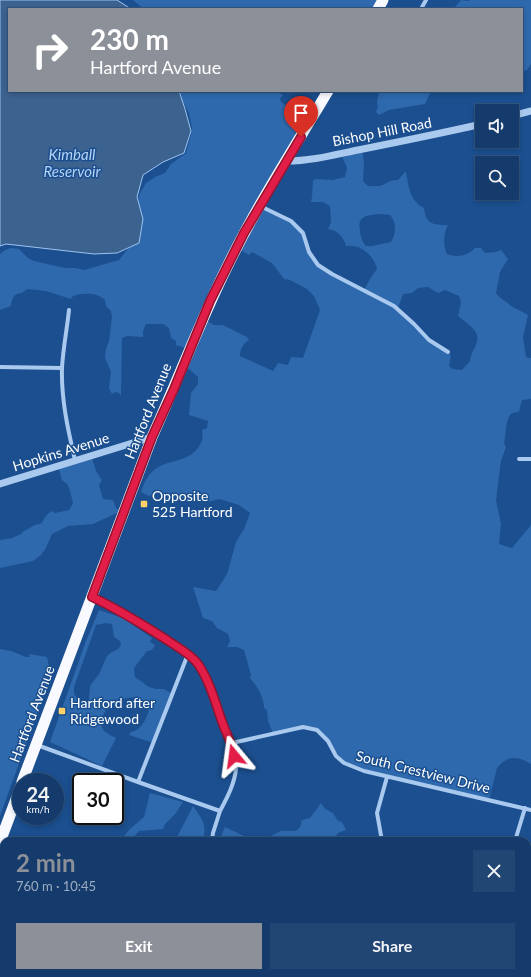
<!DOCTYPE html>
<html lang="en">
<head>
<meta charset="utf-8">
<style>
  :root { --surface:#143b6b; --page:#214673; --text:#f1f3f6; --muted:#9dadc1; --line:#33557e; --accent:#8c9099 }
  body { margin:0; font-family:Lato,sans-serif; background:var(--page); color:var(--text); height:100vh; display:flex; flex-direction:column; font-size:15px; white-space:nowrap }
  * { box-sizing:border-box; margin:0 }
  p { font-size:13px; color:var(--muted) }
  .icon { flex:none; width:22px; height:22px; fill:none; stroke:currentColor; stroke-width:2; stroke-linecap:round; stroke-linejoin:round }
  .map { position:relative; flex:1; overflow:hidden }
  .details { position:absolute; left:0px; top:837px; width:531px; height:140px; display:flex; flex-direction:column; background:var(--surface); border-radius:12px 12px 0 0; box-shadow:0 2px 6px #0003,0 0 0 1px var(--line) }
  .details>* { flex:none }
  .top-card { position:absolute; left:8px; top:8px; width:515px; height:84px; border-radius:0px; box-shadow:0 2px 6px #0003,0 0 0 1px var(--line); background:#8c9099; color:#fff; overflow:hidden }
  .controls { position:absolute; left:475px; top:104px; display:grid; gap:8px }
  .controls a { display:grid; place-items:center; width:44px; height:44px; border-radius:0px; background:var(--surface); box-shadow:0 2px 6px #0003,0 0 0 1px var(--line); font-size:20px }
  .speed { position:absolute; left:12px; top:773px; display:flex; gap:8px; font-size:20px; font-weight:700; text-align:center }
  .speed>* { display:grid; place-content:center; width:52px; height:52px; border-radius:50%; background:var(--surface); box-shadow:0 2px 6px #0003,0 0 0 1px var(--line); line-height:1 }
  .speed small { font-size:10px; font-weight:400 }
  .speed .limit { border:2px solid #111; border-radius:6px; background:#fff; color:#111 }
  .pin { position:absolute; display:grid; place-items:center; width:34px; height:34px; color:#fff; margin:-41px -17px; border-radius:50% 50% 50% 0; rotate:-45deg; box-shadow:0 0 4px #0007 }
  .pin .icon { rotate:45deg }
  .me { position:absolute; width:44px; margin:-22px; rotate:344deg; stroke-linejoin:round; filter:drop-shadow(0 0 3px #0008) }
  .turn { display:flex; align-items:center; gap:14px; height:84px; padding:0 16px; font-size:18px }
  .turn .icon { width:52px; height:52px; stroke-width:2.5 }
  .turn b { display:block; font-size:28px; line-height:34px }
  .round { display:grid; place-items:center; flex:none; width:42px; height:42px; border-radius:0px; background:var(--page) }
  .summary { display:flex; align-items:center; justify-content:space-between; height:68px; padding:0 16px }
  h1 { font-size:24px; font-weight:700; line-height:30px; color:var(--accent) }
  .action { display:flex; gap:8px; margin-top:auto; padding:8px 16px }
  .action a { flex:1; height:46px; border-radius:0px; background:var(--accent); color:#fff; font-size:16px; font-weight:700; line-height:46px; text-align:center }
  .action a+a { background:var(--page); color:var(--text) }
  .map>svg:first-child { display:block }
  .green { fill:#2e69ad; fill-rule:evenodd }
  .water { fill:#3c6290; stroke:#9cc4f0 }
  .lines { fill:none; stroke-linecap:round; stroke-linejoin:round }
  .minor { stroke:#a9c9ee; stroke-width:4 }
  .tertiary { stroke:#a9c9ee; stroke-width:7 }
  .trunk { stroke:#f8faff; stroke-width:11 }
  .route-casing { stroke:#92132f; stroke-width:10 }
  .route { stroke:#e11d48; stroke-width:7 }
  .poi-dot { fill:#ffd166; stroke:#1b4f8f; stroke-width:1.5 }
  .labels { text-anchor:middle; stroke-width:3; stroke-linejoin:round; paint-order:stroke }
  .street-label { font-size:14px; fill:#fff; stroke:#1b4f8f }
  .poi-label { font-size:14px; fill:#fff; stroke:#1b4f8f; text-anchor:start }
  .water-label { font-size:15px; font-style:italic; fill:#b5d3f5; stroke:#1b4f8f }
</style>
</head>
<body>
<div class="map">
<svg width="531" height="977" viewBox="0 0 531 977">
  <rect width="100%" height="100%" fill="#1b4f8f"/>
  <path class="green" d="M133,0H381L376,9H144Z
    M461,0L467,1L470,0H531V64L527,70L522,71V9H453Z
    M178,91H276L283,95L280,99L281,102L309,120L261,206L292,221L302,232L309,252L317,264L364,290L370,279L377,269C374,255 360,244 346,246C344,237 337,230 328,229L331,222L330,206L323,202H311L312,197L313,180L316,179L333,180L345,177L347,168L341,154L362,149L364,164L363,181L368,186C373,186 380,187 385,184C390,181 392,180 398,180L406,171C408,185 410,201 424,208C426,224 432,225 448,225C443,234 443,245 447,254C457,258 468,256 475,248H481L485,253L496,252L501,250L508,259L500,272L496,293C500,299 508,302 511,306L528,315L523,337L526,357L531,358V399L522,400L519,412L512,413C504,421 507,433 504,443L506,447L501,461L496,500L501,524L499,544L512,548L531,525V764C518,756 507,755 497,768L489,800L379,774L344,762L328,741L317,732L305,729L288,732L274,736L268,721L267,710L264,708C264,697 257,686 250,678L251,675L244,650L237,647H227L230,641L228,634L217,628L212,621L203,618L193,587L216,591L227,574L236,542L244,529L250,513L239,505L219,499L208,502L173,497L164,493L155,494L149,496L141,492C143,485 147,476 153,471C166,459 187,463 198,448C203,440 203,439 202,430L207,428L208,421L189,415L191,393L198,384V377L183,364L189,349L176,345V341L171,338L169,328L163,324H146L143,331V337L127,336L122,338L121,396L119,393L115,392L112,394L109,388L111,372L105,358L106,349L109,341L112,317L111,311L106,306L105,300C97,292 83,293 73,296L71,299L46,291L27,289L22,293C14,293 12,298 11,306L0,310V254L5,250L11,248L19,249L28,258L34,261L65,268H75L84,270L119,260L136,239L138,202L139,195L146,183L155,177L165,173L171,164L186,153L191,135L192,128L189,113L179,95ZM379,214L390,215C397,223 396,233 391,242L372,246H366C362,241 361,237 360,231C357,215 367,216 379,214ZM237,248L249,255L252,252L272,263L284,279L290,280L307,289L314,296L320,310L303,358L291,357L288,365L278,363L273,371L240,356C240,349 243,344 249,340L247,337L223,325H214L202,318ZM428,287L438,293L445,290L459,296L461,302L458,316C470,326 484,332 474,349C471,354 471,355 470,361L462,370L453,369L449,366L451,356L448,352L429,340L398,308L403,294L412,293L418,288Z
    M379,91H431L425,104L389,110L379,115L376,112L378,106L377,103Z
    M91,455L96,471L102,480L99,485L103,499L113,500L116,508L121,511L93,524L68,526L52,534L46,548L41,555L33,561L0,568V540L12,538L21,534L24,531L35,525L42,523L45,517L51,511L55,513L69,510L73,503L71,495L68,485L62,480L58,466Z
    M99,610L123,618L152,638L150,642L155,645L152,650L147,651L134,668L135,677L149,687L156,689H164L174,695L156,741L154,743L129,735L131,732C141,730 146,720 149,710L143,702L137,697L113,700C108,706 97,721 103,729C105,733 111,735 116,738L102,766L50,742L86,641ZM106,623L112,624L114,637L120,641L121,645L118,649L112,652L107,656L99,674L90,686L89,699L87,701L79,700L74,694V687L96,625Z
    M0,649L11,651L26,657H30L29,654L47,657L51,675L0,816Z
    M150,793L183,802L176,813L165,824L163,829L139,831L130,841H120L130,829L144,817Z
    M321,803L325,809L333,813L338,821L342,822L346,830L338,833L336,836V841H277L271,839H257H264L281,831H296L300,827L302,820L310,818Z
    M193,806C203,821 207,823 203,841H175Z
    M225,827C232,831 247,836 251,841H219Z
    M531,936V977H522L523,973H527V946Z
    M229,973H280L281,977H230Z"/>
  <path class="water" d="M0,0H117L131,9H9V91H179L185,109L191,131L184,153L163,162L143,175L137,197L143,219L139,243L117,253L94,254L6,244L0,246Z"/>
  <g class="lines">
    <path class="minor" d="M421,9L426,0
      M260,206L291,221L303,233L309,252L318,265L332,274L394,306L414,324L429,340L448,352
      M69,310C67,329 63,349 62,368C61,399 68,430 75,460
      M0,367L62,368
      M519,459H531
      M232,743L303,727L317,730L328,741L336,756L344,763L364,771L531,810
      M37,745L138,782L220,811C227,798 235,783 236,768C238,754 228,738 224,725C217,707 209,679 198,664C190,654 179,648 169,642C144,626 120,610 93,597
      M138,782L188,654
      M212,841L213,833L220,811
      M382,841L377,813L387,777
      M515,841L525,808
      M422,973L431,977
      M214,977L215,973
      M414,977L416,973
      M477,977L480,973"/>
    <path class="tertiary" d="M512,116L531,111
      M287,161C313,161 337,154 363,149C403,141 442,133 482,124
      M0,484L152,437"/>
    <path class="trunk" d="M378,9L383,0
      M22,782L152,437C178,380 200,321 228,265C257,205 294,148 328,91
      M0,842L21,786"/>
  </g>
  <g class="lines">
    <g class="route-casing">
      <path id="route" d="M234,756C232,744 228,737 224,727C216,706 211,683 198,664C191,654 177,647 167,640C142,624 118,609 92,597L152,437L174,389L210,301L244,233L301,137"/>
    </g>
    <use href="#route" class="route"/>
  </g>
  <g class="poi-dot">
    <rect x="140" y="500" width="8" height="8" rx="2"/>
    <rect x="58" y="707" width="8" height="8" rx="2"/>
  </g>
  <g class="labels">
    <g class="street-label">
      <text transform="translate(382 132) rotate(-11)" y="5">Bishop Hill Road</text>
      <text transform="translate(148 411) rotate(-68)" y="5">Hartford Avenue</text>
      <text transform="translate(61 452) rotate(-17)" y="5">Hopkins Avenue</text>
      <text transform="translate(32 714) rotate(-69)" y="5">Hartford Avenue</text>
      <text transform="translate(423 772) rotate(14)" y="5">South Crestview Drive</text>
    </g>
    <g class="poi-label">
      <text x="152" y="501">Opposite<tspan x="152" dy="16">525 Hartford</tspan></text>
      <text x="70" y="708">Hartford after<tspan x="70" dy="16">Ridgewood</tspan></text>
    </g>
    <g class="water-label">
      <text x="72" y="160">Kimball<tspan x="72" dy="17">Reservoir</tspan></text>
    </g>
  </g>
</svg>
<div class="controls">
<a><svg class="icon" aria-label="sound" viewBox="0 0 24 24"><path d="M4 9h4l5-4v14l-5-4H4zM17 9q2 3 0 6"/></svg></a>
<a><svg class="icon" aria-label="search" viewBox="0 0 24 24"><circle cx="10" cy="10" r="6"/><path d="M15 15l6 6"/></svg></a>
</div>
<div class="speed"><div>24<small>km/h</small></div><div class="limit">30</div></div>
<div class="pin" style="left:301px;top:137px;background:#d93025"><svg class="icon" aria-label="arrive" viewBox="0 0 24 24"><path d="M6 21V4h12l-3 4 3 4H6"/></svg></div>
<svg class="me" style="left:234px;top:756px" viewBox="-20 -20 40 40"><path d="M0-17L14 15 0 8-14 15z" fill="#e11d48" stroke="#fff" stroke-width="4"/></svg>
<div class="top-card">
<div class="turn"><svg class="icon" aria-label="right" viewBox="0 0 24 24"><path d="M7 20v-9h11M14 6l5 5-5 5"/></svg><div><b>230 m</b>Hartford Avenue</div></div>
</div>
<section class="details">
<div class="summary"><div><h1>2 min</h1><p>760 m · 10:45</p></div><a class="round"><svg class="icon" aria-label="close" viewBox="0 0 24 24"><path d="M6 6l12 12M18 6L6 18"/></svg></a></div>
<div class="action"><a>Exit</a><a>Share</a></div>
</section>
</div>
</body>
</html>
